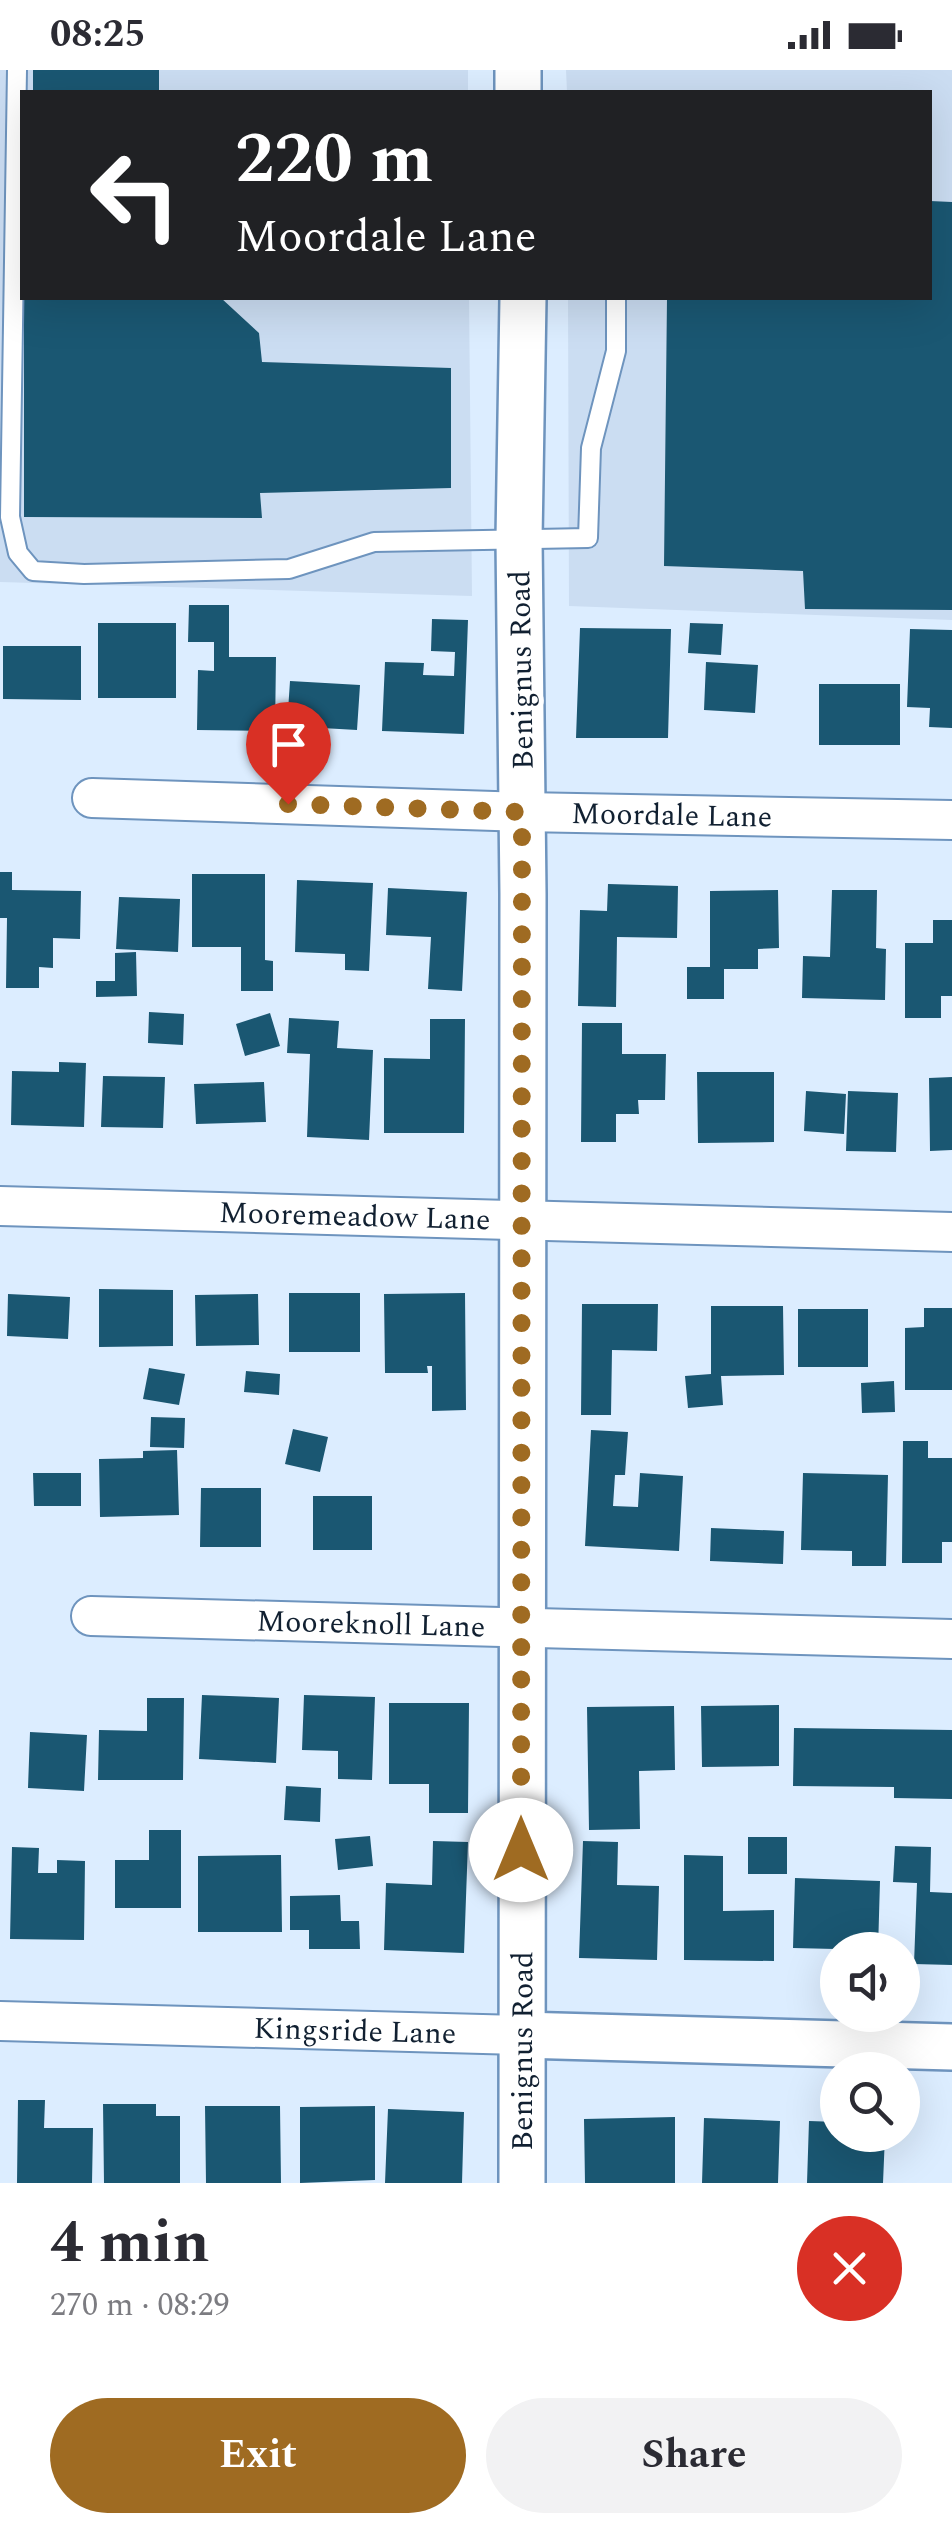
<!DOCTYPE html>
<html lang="en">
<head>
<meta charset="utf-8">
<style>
  :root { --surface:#fff; --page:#f2f2f3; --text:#2b2b33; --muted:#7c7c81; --accent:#9f6b22 }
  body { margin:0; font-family:Spectral,serif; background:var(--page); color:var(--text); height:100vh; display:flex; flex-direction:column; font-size:38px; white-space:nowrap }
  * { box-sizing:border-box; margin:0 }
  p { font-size:32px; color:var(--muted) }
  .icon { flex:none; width:55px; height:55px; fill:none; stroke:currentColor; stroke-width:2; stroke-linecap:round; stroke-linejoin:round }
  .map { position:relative; height:2113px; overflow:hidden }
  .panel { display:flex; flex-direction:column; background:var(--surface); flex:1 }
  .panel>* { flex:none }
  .guide { position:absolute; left:20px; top:20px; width:912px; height:210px; border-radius:0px; box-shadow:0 10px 40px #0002; background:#202124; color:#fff; overflow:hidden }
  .buttons { position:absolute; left:820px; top:1862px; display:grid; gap:20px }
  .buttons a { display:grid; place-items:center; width:100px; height:100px; border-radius:50%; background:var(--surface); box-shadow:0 10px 40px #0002; font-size:50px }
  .pin { position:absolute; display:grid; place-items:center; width:85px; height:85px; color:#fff; margin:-102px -42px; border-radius:50% 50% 50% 0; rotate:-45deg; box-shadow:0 0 10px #0007 }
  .pin .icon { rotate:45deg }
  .me { position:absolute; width:110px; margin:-55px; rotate:0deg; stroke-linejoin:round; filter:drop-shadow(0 0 8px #0008) }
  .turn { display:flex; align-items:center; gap:35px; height:210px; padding:0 50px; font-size:45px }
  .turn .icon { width:130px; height:130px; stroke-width:2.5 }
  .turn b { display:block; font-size:70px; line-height:85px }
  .round { display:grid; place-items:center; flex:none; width:105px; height:105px; border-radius:52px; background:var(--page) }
  .head { display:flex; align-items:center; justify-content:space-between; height:170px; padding:0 50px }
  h1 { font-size:60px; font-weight:700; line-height:75px }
  .button { display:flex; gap:20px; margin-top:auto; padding:20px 50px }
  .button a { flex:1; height:115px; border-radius:60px; background:var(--accent); color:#fff; font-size:40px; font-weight:700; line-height:115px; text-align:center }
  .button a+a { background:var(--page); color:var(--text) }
  .status { display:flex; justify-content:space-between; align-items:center; height:70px; padding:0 50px; background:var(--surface); direction:ltr }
  .status svg { height:28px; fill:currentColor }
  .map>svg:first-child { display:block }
  .built { fill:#cbddf2 }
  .building { fill:#1a5772 }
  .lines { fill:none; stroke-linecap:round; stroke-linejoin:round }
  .service-casing { stroke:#6e94be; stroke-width:22 }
  .minor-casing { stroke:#6e94be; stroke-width:42 }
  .tertiary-casing { stroke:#6e94be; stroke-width:50 }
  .service { stroke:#fff; stroke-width:18 }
  .minor { stroke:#fff; stroke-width:38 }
  .tertiary { stroke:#fff; stroke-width:45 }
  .route { stroke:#9f6b22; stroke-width:18; stroke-dasharray:0 32.4 }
  .labels { text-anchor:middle; stroke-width:10; stroke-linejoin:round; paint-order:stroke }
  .street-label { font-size:30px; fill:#112031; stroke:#fff }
</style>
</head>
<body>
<div class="status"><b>08:25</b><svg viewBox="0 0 49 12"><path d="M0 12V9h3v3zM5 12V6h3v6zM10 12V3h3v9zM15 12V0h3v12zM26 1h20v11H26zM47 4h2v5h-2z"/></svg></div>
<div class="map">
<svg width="952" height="2113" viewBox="0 0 952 2113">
  <rect width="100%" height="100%" fill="#dcedff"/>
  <path class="built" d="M0,0H468V22H22V228H469L472,526L0,512Z
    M566,0H952V550L569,536L568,228H930V22H567Z"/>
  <path class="building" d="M33,0H159V22H33Z
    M930,131L952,132V540L805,539L803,501L664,496L667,228H930Z
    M24,228H221L259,263L262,292L451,298V418L260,423L262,448L24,447Z
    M189,535H229V587H276L275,661L197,660L198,600L214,601V572H188Z
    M432,549L468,550L464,664L382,661L385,592L424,593L423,605L454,606L455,582L431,581Z
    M98,553H176V628H98Z
    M690,553L723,554L721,585L688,583Z
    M580,558L671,559L668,668H576Z
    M910,559L952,560V658L929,657L930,638L907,637Z
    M3,576H81V630L3,629Z
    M706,592L758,595L755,643L704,640Z
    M290,611L360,615L357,660L287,656Z
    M819,614H900V675H819Z
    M0,802H12V820L81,821L80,869L53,868V898L39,897V918H6L7,848H0Z
    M192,804H265V890L273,891V921H241V877H192Z
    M297,810L373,813L369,901L345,900V884L295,882Z
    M608,814L678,816L677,868L617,867L616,937L578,936L580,840L607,841Z
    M388,818L467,822L462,921L428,919L431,867L386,865Z
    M778,820L779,878L758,879V899H724V929H687V897H710V821Z
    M832,820H877L876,878L886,879L885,930L802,928L803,886L830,887Z
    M119,827L180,829L178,882L116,879Z
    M933,850H952V926H941V948H905V873H933Z
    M136,882L137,926L96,927V911H115V883Z
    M149,942L184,944L183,975L148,973Z
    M270,943L280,976L245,986L236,954Z
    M289,948L339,951L337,978L373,980L369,1070L307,1067L310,984L287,983Z
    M430,949H465L464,1063H384V988L430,989Z
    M582,953H622V984H666L665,1030H638L639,1044H616V1072H581Z
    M59,992L86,993L84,1057L11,1055L12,1001L59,1002Z
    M697,1002H774V1072L698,1073Z
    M103,1006L165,1007L163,1058L101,1057Z
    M952,1007V1080L930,1081L929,1008Z
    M264,1012L266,1052L196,1054L194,1014Z
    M806,1021L846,1024L844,1064L804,1061Z
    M848,1021L898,1023L896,1082L846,1081Z
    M99,1219L173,1220V1276L99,1277Z
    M289,1223H360V1282H289Z
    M465,1223L466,1340L432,1341V1296H427L428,1303H385L384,1224Z
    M8,1224L70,1227L68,1269L7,1266Z
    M258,1224L259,1275L196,1276L195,1225Z
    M582,1234H658L657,1281L612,1280L611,1345H581Z
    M711,1236H783L784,1305L721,1306L723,1335L688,1338L685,1306L711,1304Z
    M924,1238H952V1320H905V1258L924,1257Z
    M798,1239H868V1297H798Z
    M149,1298L185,1304L179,1335L143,1329Z
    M246,1301L280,1304L279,1325L244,1322Z
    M894,1311L895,1342L862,1343L861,1313Z
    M151,1347L185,1348L184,1378L150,1377Z
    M293,1359L328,1367L320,1402L285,1394Z
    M591,1360L628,1362L625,1405H615L613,1436L638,1437L640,1403L683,1406L679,1481L585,1476Z
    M903,1371H928V1388H952V1472H942V1493H902Z
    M177,1380L179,1445L100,1447L99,1389L143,1388V1381Z
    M33,1403H81V1436H34Z
    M803,1403L888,1405L886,1496H852V1481L801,1480Z
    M201,1418H261V1477H200Z
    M313,1426H372V1480H313Z
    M711,1458L784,1461L783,1494L710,1491Z
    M202,1625L279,1628L276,1693L199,1689Z
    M304,1625L375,1627L372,1710L338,1709V1681L302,1680Z
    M147,1628H184L183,1710H98L99,1660L147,1661Z
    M389,1633H469L468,1743H429V1714H389Z
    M779,1635V1696L702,1697L701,1636Z
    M674,1636L675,1700L639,1701L640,1759L589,1760L587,1637Z
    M794,1658L952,1660V1729L894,1728V1717L793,1716Z
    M30,1662L87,1665L84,1721L28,1718Z
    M286,1716L321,1718L320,1752L284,1750Z
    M149,1760H181V1838H115V1790H149Z
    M370,1766L373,1796L338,1800L335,1769Z
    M748,1767H787V1804H748Z
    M433,1771L468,1772L464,1883L384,1880L386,1813L432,1815Z
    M583,1771L618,1772L617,1815L659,1816L657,1890L579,1888Z
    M895,1776L931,1777L930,1822L952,1823V1895L914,1894L917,1813L893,1812Z
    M12,1777L39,1778L38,1803H57V1790L85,1791L84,1870L10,1869Z
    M281,1785L282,1862H198V1786Z
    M684,1785L723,1786V1841L774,1840V1891L684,1890Z
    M795,1808L880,1811L878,1880L793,1878Z
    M340,1825L341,1851H359L360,1879H309V1860H290V1826Z
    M18,2030H45L44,2058H93L92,2113H17Z
    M103,2034H156V2046H180V2113H104Z
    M205,2036H280L281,2113H206Z
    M375,2036V2110L300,2113V2037Z
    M388,2039L464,2042L462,2113H385Z
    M675,2047V2113H585L584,2049Z
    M704,2048L780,2051L778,2113H702Z
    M809,2051L838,2052V2065H885L883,2113H807Z"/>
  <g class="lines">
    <g class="service-casing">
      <path id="service" d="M17,0L10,447L18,483L33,501L84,504L289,499L374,472L588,468L591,378L616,281V228"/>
    </g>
    <g class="minor-casing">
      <g id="minor">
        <path id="s1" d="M92,728L523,742L952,750"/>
        <path id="s2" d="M0,1136L952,1162"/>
        <path id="s3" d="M91,1546L952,1569"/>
        <path id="s4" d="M0,1951L521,1965"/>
      </g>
    </g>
    <g class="tertiary-casing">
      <g id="tertiary">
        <path d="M518,22V0"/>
        <path d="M521,1965L952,1977"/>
        <path id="s5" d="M522,2113L523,824L519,469L523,228"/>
      </g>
    </g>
    <use href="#service" class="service"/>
    <use href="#minor" class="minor"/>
    <use href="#tertiary" class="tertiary"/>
  </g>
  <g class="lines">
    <path class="route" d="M288,734L522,742L521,1780"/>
  </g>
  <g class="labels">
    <g class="street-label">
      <text transform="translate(521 600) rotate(-91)" y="10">Benignus Road</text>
      <text dy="10" stroke="none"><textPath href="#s1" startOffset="580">Moordale Lane</textPath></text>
      <text dy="10" stroke="none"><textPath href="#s2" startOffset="355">Mooremeadow Lane</textPath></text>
      <text dy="10" stroke="none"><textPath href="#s3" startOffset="280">Mooreknoll Lane</textPath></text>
      <text dy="10" stroke="none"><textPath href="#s4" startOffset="355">Kingsride Lane</textPath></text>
      <text dy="10" stroke="none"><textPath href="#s5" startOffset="132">Benignus Road</textPath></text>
    </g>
  </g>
</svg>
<div class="buttons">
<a><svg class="icon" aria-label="sound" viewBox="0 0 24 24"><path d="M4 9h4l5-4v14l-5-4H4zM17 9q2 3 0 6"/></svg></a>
<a><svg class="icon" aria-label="search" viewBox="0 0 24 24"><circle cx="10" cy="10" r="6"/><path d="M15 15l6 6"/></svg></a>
</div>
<div class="pin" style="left:288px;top:734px;background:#d93025"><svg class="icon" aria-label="arrive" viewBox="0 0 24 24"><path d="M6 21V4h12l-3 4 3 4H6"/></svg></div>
<svg class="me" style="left:521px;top:1780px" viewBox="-20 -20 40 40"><circle r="19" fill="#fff"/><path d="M0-13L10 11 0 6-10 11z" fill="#9f6b22"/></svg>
<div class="guide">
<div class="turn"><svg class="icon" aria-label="left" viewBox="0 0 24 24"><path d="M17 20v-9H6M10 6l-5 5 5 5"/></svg><div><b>220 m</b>Moordale Lane</div></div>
</div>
</div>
<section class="panel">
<div class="head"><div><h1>4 min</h1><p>270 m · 08:29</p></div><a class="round" style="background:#d93025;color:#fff"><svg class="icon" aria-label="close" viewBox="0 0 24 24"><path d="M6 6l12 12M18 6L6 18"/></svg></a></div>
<div class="button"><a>Exit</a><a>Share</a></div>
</section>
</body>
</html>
